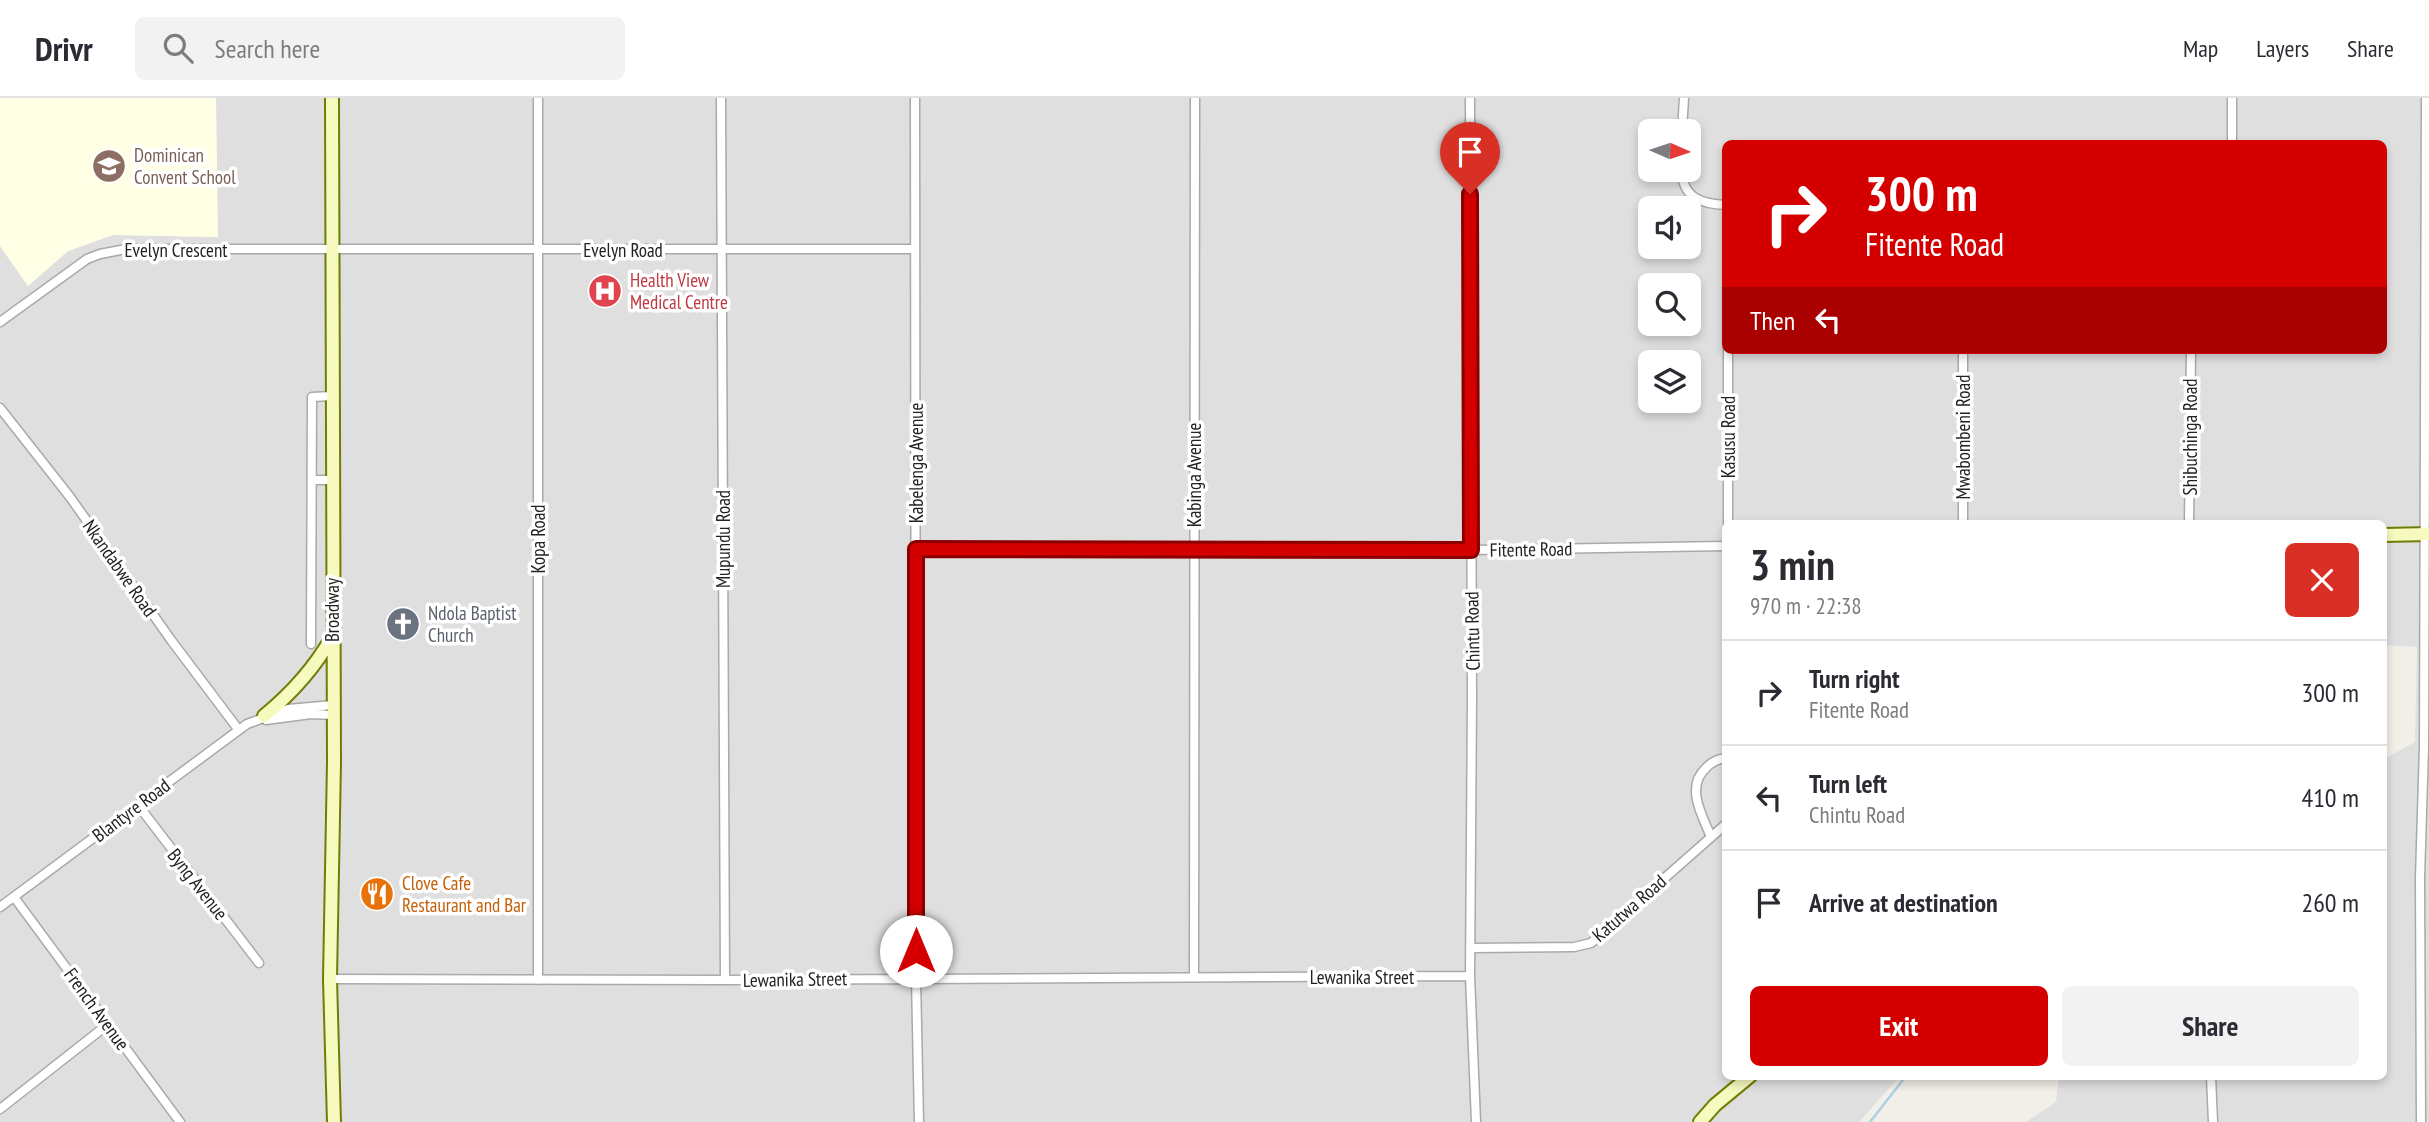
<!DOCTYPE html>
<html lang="en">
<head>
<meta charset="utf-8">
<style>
  :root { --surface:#fff; --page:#f2f2f3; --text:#2b2b33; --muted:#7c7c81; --line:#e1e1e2; --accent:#d40000 }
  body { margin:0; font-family:"PT Sans Narrow",sans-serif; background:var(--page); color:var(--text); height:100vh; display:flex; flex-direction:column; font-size:26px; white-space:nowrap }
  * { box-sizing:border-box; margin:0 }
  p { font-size:23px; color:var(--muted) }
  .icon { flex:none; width:38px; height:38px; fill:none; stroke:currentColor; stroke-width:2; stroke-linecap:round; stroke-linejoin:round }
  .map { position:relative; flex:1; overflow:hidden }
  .details { position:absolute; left:1722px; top:422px; width:665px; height:560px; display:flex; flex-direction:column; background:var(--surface); border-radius:10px; box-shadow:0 4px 10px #0003 }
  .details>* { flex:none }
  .hud { position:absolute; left:1722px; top:42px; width:665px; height:214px; border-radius:10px; box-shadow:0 4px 10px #0003; background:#d40000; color:#fff; overflow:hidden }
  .needle { width:46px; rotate:93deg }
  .controls { position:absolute; left:1638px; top:21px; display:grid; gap:14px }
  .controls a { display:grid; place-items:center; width:63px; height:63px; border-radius:10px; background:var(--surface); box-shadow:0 4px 10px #0003; font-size:35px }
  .pin { position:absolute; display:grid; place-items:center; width:60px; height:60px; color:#fff; margin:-72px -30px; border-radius:50% 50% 50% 0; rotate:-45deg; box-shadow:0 0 7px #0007 }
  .pin .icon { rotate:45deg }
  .me { position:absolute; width:77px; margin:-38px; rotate:0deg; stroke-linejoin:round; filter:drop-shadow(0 0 5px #0008) }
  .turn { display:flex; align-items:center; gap:24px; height:147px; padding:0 28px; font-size:32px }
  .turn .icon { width:91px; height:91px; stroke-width:2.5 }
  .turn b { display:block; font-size:49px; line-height:60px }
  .then { display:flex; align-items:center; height:66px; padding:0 28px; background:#0003; gap:14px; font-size:26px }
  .round { display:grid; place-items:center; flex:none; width:74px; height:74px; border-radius:10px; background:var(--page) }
  .summary { display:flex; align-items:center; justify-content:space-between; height:119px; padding:0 28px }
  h1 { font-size:42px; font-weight:600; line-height:52px }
  .button { display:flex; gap:14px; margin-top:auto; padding:14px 28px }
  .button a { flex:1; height:80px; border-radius:10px; background:var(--accent); color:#fff; font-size:28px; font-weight:600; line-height:80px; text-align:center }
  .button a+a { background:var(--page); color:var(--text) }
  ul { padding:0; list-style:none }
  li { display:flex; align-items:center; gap:21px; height:105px; padding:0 28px; border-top:2px solid var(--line) }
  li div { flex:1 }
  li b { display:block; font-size:26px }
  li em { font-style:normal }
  header { display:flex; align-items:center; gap:42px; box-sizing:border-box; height:98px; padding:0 35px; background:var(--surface); border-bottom:2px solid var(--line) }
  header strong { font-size:33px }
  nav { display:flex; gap:38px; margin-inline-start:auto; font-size:24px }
  .search { width:490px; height:63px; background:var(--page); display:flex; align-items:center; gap:18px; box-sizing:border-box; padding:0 24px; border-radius:10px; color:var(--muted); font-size:26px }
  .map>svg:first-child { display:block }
  .residential { fill:#e0dfdf; fill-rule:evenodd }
  .education { fill:#ffffe5 }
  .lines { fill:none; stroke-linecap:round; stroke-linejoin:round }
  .stream { stroke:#aad3df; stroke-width:2.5 }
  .minor-casing { stroke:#a9a9a9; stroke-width:11 }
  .secondary-casing { stroke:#707d05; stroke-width:16 }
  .minor { stroke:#fff; stroke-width:8 }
  .secondary { stroke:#f7fabf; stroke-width:12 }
  .route-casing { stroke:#8a0000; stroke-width:18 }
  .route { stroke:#d40000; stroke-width:12 }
  .labels { text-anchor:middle; stroke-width:7; stroke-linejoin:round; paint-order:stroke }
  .education-label { font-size:19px; fill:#785e54; stroke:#fff; text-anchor:start }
  .street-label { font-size:19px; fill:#222; stroke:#fff }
  .health-label { font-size:19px; fill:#be3a42; stroke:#fff; text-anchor:start }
  .worship-label { font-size:19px; fill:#5b616d; stroke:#fff; text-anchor:start }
  .food-label { font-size:19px; fill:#c56008; stroke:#fff; text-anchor:start }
</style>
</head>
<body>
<header>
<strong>Drivr</strong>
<div class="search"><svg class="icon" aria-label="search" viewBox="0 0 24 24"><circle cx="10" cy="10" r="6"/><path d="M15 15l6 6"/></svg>Search here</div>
<nav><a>Map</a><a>Layers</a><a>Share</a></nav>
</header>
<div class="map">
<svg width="2429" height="1024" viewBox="0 0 2429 1024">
  <rect width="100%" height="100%" fill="#f2efe9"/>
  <path class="residential" d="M216,0H2429V1024H2026L2056,1004L2059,978H2384V661L2415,644L2417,549L2384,547V425H1726V978H1900L1859,1024H0V148L28,188L68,153L113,137L217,139ZM1650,33H1689V72H1650ZM1726,46H2384V252H1726ZM1650,110H1689V149H1650ZM1650,187H1689V226H1650ZM1650,264H1689V303H1650Z"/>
  <path class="education" d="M0,0H216L218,139L113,137L68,153L28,188L0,148Z"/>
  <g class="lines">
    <path class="stream" d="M1870,1024L1906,978"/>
    <g class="minor-casing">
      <path id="minor" d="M721,0L725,882
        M915,0L916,880L919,1024
        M1470,0L1472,601L1470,878L1476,1024
        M1682,33L1684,0
        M2232,46V0
        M1682,72C1682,100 1702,106 1726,107
        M0,224L87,161L100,156L126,151H915
        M0,310L70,399L171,542L238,631
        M312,382H332
        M1728,425V252
        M1963,425V252
        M2189,425L2191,252
        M916,451L1471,452L1726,448
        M311,546L312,299L332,298
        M266,622L311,616L333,617
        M138,707L259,865
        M1711,739C1702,717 1685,689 1706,670C1711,664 1718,661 1726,660
        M14,799L180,1024
        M0,809L247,626L288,611L333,607
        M1471,850L1574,849L1591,845L1726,726
        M1194,879L1195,0
        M330,881L725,882L1470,878
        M538,882V0
        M2211,978L2213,1024
        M0,1011L107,927
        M2421,1024L2420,780L2424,649L2426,0"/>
    </g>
    <g class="secondary-casing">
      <path id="secondary" d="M332,0L334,664L330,881L334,1024
        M2384,437L2429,436
        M264,618C292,595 314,571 332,539
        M1700,1024L1715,1007L1750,978"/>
    </g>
    <use href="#minor" class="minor"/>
    <use href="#secondary" class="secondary"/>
  </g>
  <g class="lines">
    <g class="route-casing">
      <path id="route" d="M916,853V451L1471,452L1470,96"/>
    </g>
    <use href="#route" class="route"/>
  </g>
  <defs>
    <g id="school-disc" transform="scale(1.75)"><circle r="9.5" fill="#8d6e63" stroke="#fff"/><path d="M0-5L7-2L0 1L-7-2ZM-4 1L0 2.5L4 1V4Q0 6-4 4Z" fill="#fff"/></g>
    <g id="hospital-disc" transform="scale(1.75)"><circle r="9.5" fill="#e0444e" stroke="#fff"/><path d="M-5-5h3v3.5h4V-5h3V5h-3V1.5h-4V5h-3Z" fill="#fff"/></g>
    <g id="church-disc" transform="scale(1.75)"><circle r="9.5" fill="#6b7280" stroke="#fff"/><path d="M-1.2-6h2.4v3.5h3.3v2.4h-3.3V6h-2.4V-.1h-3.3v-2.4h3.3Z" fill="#fff"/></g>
    <g id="restaurant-disc" transform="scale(1.75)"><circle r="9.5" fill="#e8710a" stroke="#fff"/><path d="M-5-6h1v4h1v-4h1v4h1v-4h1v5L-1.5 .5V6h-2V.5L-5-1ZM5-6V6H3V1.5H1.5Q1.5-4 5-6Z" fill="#fff"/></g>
  </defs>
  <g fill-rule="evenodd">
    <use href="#school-disc" x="109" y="68"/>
    <use href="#hospital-disc" x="605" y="193"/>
    <use href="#church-disc" x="403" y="526"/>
    <use href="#restaurant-disc" x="377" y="796"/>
  </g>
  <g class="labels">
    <g class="education-label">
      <text x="134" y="64">Dominican<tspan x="134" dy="22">Convent School</tspan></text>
    </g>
    <g class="street-label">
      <text x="176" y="159">Evelyn Crescent</text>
      <text x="623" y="159">Evelyn Road</text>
      <text transform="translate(1728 339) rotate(-90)" y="7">Kasusu Road</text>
      <text transform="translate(1963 339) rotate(-90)" y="7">Mwabombeni Road</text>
      <text transform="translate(2190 339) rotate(-90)" y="7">Shibuchinga Road</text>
      <text transform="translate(916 365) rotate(-90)" y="7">Kabelenga Avenue</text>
      <text transform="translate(1194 377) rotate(-90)" y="7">Kabinga Avenue</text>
      <text transform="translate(538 441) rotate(-90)" y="7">Kopa Road</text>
      <text transform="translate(723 441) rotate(-90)" y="7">Mupundu Road</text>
      <text transform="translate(1531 451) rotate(-1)" y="7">Fitente Road</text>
      <text transform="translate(120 470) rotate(55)" y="7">Nkandabwe Road</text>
      <text transform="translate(332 512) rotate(-90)" y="7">Broadway</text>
      <text transform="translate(1472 533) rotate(-91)" y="7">Chintu Road</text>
      <text transform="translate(131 712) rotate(-37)" y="7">Blantyre Road</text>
      <text transform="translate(198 786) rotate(52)" y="7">Byng Avenue</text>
      <text transform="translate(1629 810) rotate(-41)" y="7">Katutwa Road</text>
      <text x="1362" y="886">Lewanika Street</text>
      <text transform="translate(795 881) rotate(-1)" y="7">Lewanika Street</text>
      <text transform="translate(97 911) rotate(54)" y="7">French Avenue</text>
    </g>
    <g class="health-label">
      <text x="630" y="189">Health View<tspan x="630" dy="22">Medical Centre</tspan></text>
    </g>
    <g class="worship-label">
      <text x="428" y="522">Ndola Baptist<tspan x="428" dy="22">Church</tspan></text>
    </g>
    <g class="food-label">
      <text x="402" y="792">Clove Cafe<tspan x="402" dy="22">Restaurant and Bar</tspan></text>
    </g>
  </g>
</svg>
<div class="controls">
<a><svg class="needle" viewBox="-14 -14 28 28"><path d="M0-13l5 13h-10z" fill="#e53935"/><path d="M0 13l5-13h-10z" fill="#7c7c81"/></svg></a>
<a><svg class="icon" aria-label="sound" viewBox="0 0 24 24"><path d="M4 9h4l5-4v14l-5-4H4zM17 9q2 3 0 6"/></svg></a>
<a><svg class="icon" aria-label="search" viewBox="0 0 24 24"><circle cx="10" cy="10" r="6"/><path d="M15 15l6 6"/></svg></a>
<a><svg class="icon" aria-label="layers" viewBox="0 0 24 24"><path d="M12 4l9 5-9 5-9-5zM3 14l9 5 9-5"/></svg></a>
</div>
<div class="pin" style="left:1470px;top:96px;background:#d93025"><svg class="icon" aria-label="arrive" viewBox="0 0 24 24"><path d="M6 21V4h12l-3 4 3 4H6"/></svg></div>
<svg class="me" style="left:916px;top:853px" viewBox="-20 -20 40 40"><circle r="19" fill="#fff"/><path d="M0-13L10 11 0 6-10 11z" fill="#d40000"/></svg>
<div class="hud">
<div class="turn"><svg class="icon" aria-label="right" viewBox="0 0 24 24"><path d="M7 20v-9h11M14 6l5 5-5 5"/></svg><div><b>300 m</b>Fitente Road</div></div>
<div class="then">Then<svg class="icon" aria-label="left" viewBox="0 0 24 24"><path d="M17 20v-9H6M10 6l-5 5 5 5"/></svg></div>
</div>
<section class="details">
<div class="summary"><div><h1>3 min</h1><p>970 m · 22:38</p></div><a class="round" style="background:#d93025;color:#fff"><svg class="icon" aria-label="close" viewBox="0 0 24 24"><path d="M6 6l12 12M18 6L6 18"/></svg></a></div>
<ul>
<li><svg class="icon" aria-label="right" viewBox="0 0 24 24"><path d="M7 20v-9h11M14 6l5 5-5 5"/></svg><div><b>Turn right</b><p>Fitente Road</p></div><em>300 m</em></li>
<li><svg class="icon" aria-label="left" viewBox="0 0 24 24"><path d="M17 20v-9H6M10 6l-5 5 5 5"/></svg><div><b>Turn left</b><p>Chintu Road</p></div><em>410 m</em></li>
<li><svg class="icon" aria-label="arrive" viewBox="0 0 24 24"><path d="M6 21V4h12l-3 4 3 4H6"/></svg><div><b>Arrive at destination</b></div><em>260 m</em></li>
</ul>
<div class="button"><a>Exit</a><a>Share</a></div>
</section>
</div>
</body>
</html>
